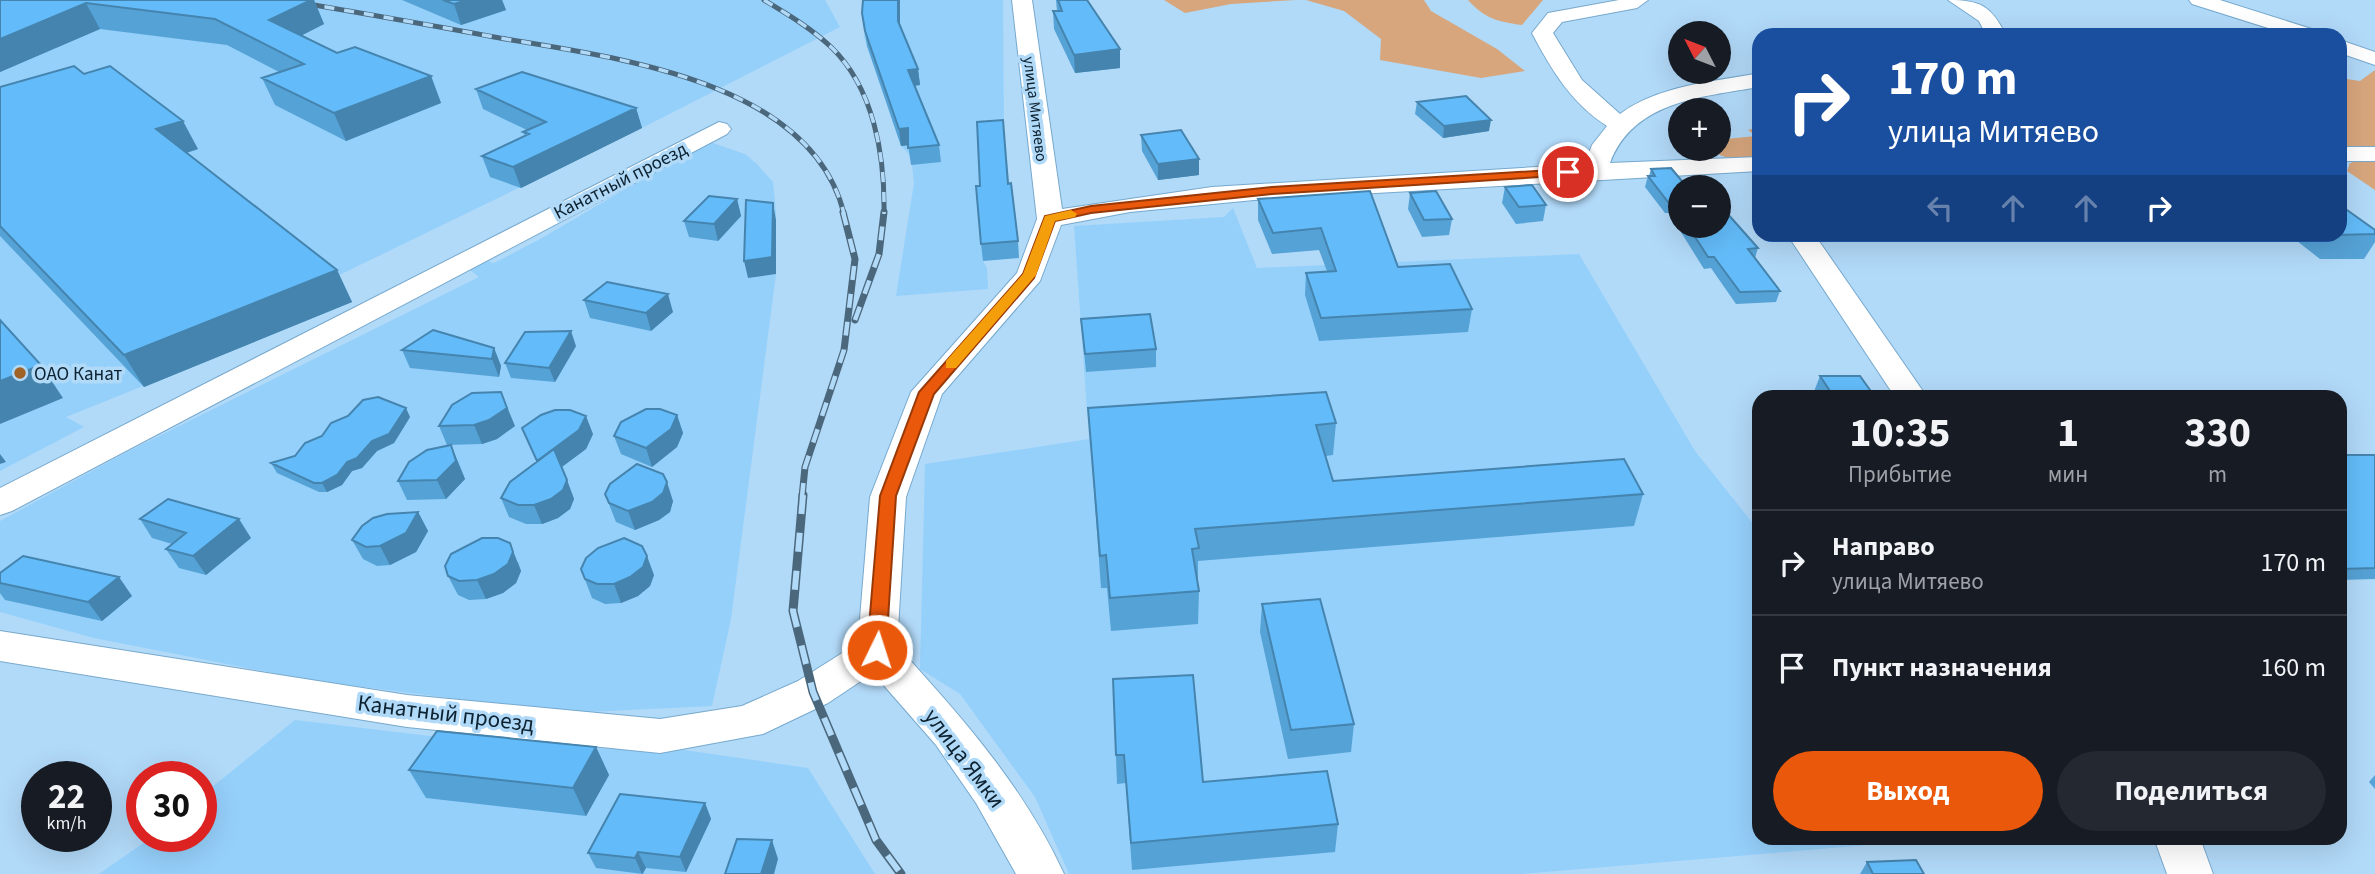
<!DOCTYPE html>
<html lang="ru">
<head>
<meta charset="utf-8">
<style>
  :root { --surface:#171b24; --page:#242831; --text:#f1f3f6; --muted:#9ea1a6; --line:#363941; --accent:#ea580c }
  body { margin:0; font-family:"Source Sans 3",sans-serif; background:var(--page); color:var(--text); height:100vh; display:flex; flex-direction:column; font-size:26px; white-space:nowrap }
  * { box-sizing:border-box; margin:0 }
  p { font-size:23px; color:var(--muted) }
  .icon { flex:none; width:38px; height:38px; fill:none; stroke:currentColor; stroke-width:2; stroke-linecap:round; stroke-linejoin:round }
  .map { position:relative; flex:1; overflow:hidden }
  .side { position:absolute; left:1752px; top:390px; width:595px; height:455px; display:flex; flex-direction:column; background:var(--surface); border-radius:21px; box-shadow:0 7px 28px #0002 }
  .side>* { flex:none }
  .hud { position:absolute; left:1752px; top:28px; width:595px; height:214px; border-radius:21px; box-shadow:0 7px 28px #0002; background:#1a4fa0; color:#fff; overflow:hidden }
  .needle { width:46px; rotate:312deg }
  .controls { position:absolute; left:1668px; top:21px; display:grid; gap:14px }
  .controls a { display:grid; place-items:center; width:63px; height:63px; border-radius:50%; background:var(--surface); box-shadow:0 7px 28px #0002; font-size:35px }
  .speed { position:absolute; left:21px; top:761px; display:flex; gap:14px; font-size:35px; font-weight:700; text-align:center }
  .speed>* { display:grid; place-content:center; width:91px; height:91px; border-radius:50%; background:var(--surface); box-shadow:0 7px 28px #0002; line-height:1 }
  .speed small { font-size:18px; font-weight:400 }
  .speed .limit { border:10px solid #d22; background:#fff; color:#111 }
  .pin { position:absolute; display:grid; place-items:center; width:60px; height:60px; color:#fff; margin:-30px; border:4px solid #fff; border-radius:50%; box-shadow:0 2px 7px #0007 }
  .me { position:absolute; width:77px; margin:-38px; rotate:4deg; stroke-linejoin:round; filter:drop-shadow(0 0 5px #0008) }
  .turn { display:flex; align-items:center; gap:24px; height:147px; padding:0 21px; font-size:32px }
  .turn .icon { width:91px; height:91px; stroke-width:2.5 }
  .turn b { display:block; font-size:49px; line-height:60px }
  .lanes { display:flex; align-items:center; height:66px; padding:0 21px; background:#0003; justify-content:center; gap:35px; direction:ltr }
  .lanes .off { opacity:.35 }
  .eta { display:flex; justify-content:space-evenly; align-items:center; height:119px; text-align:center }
  .eta b { font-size:42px; font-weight:700; line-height:49px }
  .action { display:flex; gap:14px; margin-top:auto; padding:14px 21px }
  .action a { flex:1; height:80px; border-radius:42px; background:var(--accent); color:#fff; font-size:28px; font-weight:700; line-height:80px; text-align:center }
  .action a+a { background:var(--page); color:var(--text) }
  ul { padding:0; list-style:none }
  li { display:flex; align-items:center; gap:21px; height:105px; padding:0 21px; border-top:2px solid var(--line) }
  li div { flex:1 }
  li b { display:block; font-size:26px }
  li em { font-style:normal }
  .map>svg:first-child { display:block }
  .built { fill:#95d0fb }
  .green { fill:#d7a67d }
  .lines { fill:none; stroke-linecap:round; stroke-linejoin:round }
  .minor-casing { stroke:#77a9cd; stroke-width:2 }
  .minor { fill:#fff; fill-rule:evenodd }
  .rail-far2-casing { stroke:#4b677c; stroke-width:5 }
  .rail-far1-casing { stroke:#4b677c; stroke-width:7 }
  .rail-casing { stroke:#4b677c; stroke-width:9 }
  .rail-far2 { stroke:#b1d9f8; stroke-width:3.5; stroke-dasharray:10; stroke-linecap:butt }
  .rail-far1 { stroke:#b1d9f8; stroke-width:4.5; stroke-dasharray:14; stroke-linecap:butt }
  .rail { stroke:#b1d9f8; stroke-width:6; stroke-dasharray:19; stroke-linecap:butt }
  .wall { fill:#55a2d6 }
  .shaded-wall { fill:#4584ae }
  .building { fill:#63bcf9; stroke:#4584ae; stroke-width:2 }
  .route { fill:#ea580c; stroke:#983908; stroke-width:2 }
  .slow { fill:#f59e0b }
  .poi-dot { fill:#a06227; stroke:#b1d9f8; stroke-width:2.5 }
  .labels { text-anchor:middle; stroke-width:7; stroke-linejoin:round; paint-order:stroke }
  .far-street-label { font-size:16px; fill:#0d2230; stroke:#b1d9f8 }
  .street-label { font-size:19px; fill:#0d2230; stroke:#b1d9f8 }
  .poi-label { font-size:19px; fill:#0d2230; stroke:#b1d9f8; text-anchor:start }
  .near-street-label { font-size:23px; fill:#0d2230; stroke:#b1d9f8 }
</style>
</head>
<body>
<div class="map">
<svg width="2375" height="874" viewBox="0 0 2375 874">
  <rect width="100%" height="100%" fill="#b1d9f8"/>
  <path class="built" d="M0,0H825L840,27L642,128L325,282L352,302L66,417L84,427L0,471Z
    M866,0H1003L1004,136L1019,258L983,261L987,268L988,289L896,296L914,183L911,156L901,146L864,37Z
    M707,141L745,154L757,164L773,182L776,212V274L731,619L712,706L567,713L309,680L94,638L0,612V521L127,452L479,277L470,270L488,261L494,263L542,238Z
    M1233,208L1257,268L1579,254L1695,451L1759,531V838H1953L1522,874H1069L1035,797L960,694L920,669L925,464L1089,439L1074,226L1224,217Z
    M295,720L522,747L684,750L808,768L875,874H99L152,837L201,836V796Z"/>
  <path class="green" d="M1164,0H1296L1231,4L1185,13Z
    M1306,0H1424L1431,11L1497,49L1525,71L1481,78L1380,60L1381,39L1344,11Z
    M1468,0H1543L1522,25C1498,22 1484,18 1468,0Z
    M2375,70V147H2340V78L2360,81Z
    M1759,127V157H1725L1713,152L1726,139L1756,136L1748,130Z
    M2363,159L2375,161V190L2347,171L2350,163Z"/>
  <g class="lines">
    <g class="minor-casing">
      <path id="minor" d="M1012,0H1032L1062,209L1212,187L1585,164L1592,145L1607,126C1571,103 1551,69 1532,33L1548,13L1619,0H1648L1637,8L1562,22L1553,33L1582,80L1620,114C1659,85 1713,82 1759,73V87C1702,97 1633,101 1610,163L1759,157V171L1254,200L1130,212L1061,225L1040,281L942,394L906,497L897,646C961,716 1024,787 1064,874H1016L976,803L936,745L873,673L828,703L763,734L660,753L407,727L0,661V631L407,695L660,719L742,706L798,681L858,643L870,497L911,392L1017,273L1037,219Z
        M1948,0C1981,0 1991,6 2006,35H1986L1979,21Z
        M2189,0H2220L2318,31L2321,35H2290L2192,4Z
        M2340,40L2375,52V65L2340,53Z
        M719,122L727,124L731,129L727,134L12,511L0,515V488Z
        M2340,147H2375V161H2340Z
        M1787,234H1814L1927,397H1895Z
        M2154,838H2200L2213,874H2167Z"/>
    </g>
    <use href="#minor" class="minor"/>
    <g class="rail-far2-casing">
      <path id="rail-far2" d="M285,0C355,12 425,24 494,37C608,57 811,78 844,214
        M764,0C787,14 811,28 831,47C874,88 885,156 884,214"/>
    </g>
    <g class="rail-far1-casing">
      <path id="rail-far1" d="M855,320L879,254L884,212
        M802,497L805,467L844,350L855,259L843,212"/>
    </g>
    <g class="rail-casing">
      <path id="rail" d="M803,495L793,611L813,692L876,840L901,874"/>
    </g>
    <use href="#rail-far2" class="rail-far2"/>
    <use href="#rail-far1" class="rail-far1"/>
    <use href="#rail" class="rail"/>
  </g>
  <path class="wall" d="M0,0H314L324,24L302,35L337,53L431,76L441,103L346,141L275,105L262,78L279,72L227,45L100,29L0,72Z
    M402,0H502L506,10L461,25Z
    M863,0H900V26L918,69L920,85L914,86L939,145L941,162L911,165L908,145L901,146L867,46L862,13Z
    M1056,0H1087L1120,49V68L1075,73L1054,29L1053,11H1057Z
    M84,74L198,149L186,153L337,270L352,302L144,387L0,236V87Z
    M476,89L636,108L642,128L521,188L490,177L482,156L525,136L523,132L527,130L483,109Z
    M1417,102L1489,131L1443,138L1415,114Z
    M1141,135L1199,159V175L1158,180L1142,151Z
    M1651,169L1680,187V226H1718L1758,248L1755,258L1780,291L1776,302L1736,304L1711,268L1704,269L1669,213H1665L1645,187L1648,176H1649Z
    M1008,184L1018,241L1019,258L983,261L981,244Z
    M1505,187L1546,205L1543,221L1516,224L1502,203Z
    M1370,191L1398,267L1472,309L1468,332L1319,341L1305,295L1306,273L1327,271L1319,250L1272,254L1258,220V199Z
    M1410,193L1452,219L1449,235L1422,237L1408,209Z
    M737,199L741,216L718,241L689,237L684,221Z
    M2375,230V242L2364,259H2320L2288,234H2340Z
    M584,300L673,312L651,331L590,318Z
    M1081,319L1156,349V367L1086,372Z
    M576,346L555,382L511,378L505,363Z
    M494,348L501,366L499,377L410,368L402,350Z
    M1820,376L1875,397H1815L1813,394Z
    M452,405L515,426L497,439L482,444L447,445L439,426Z
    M1088,408L1336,423L1333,455L1326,456L1333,481L1643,494L1634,526L1198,561V581H1197L1199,591L1198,624L1111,631L1107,588H1101Z
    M677,415L683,433L677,447L652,467L621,454L614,436Z
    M410,417L394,443L377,451L362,468L352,471L342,485L327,492H319L277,473L271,463Z
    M522,428L593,434L586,449L562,467L574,499L570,509L558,518L542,524H526L509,517L501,498L537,462Z
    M451,445L465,479L446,499L407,500L398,481Z
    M2340,455H2375V579L2340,580Z
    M605,494L673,501L670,512L659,520L635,530L616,522Z
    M418,512L428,531L416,552L390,565L377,566L363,559L352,540Z
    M140,519L251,538L206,575L179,568L166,549L172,544L152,538Z
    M518,562L521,571L516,583L503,593L486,599L469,600L458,595L448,576Z
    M581,569L654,575L650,586L638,596L621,603L605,604L592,598Z
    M0,573L132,596L102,621L5,600L0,593Z
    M1262,604L1354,724L1351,752L1288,759L1260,632Z
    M1113,679L1203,782L1338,824L1335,852L1132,870L1126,783L1117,784Z
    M596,747L609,775L586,816L426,798L409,770Z
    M2375,775V789L2369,782Z
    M705,803L711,819L686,872L646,868L643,874L596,868L588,853Z
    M1867,862L1924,874H1860Z"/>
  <path class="shaded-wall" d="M311,0H314L324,24L281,46L269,20Z
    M467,0H502L506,10L461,25L454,4Z
    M898,0H900V36L898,21Z
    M86,3L100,29L0,72V39Z
    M1120,49V68L1075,73L1074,55Z
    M918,69L920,85L910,86L908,70Z
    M431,76L441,103L346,141L334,113Z
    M636,108L642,128L521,188L513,167Z
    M1491,120L1489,131L1443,138L1444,126Z
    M183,121L198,149L171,158L156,129Z
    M908,128L910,145L901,146L899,129Z
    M1199,159V175L1158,180V164Z
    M737,199L741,216L718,241L714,224Z
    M773,203L776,220V274L748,278L744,261Z
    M337,270L352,302L144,387L124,355Z
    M668,294L673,312L651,331L646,313Z
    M571,331L576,346L555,382L549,368Z
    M494,348L501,366L499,377L492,359Z
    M41,365L63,398L0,424V381Z
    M501,392L515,426L497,439L482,444L474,425Z
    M406,408L410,417L394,443L377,451L362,468L352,471L342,485L327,492L322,483L372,441Z
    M677,415L683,433L677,447L652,467L646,448Z
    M586,416L593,434L586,449L544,480L537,461Z
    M451,445L465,479L446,499L437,480Z
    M0,454L6,462L0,464Z
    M567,480L574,499L570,509L558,518L542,524L534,505Z
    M667,482L673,501L670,512L659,520L635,530L628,511Z
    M418,512L428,531L416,552L390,565L380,546Z
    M239,519L251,538L206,575L193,556Z
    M510,543L521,571L516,583L503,593L486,599L477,580Z
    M647,556L654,575L650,586L638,596L621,603L614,584Z
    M119,577L132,596L102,621L88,602Z
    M596,747L609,775L586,816L573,788Z
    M705,803L711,819L686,872L680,857Z
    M772,840L778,859L774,874H761Z
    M638,852L646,868L642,874L635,858Z"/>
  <path class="building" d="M0,0H311L269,20L337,53L355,47L431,76L334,113L262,78L304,64L215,19L86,3L0,39Z
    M443,0H467L454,4Z
    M863,0H898V21L918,69L908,70L939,145L908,148V128L899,129L865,31L862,13Z
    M1058,0H1087L1120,49L1074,55L1053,11H1062Z
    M74,66L84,74L110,66L183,121L156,129L337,270L124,355L0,226V87Z
    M522,72L636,108L513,167L482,156L529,134L523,132L546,122L476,89Z
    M1466,96L1491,120L1444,126L1417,102Z
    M1003,120L1008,184L1011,183L1018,241L981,244L976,186H980L977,122Z
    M1181,130L1199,159L1158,164L1141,135Z
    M1671,168L1687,187H1680V214L1672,202H1668L1648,176H1655L1651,169Z
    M1532,185L1546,205L1519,207L1505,187Z
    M1370,191L1398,267L1450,264L1472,309L1321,318L1306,273L1336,271L1321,228L1273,233L1258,199Z
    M1436,191L1452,219L1424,220L1410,193Z
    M709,196L737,199L714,224L684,221Z
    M746,200L773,203L772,257L744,261Z
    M1718,203L1758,248L1748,249L1780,291L1740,292L1714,257H1708L1688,226H1718Z
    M2340,205L2375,230V234L2335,235V234H2340Z
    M607,282L668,294L646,313L584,300Z
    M1150,314L1156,349L1085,354L1081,319Z
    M0,320L41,365L0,381Z
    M433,330L494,348L492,359L402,350Z
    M571,331L549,368L505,363L525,332Z
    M1820,376H1860L1875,397H1834Z
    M501,392L507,408L489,420L474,425L439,426L452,405L472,393Z
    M1326,392L1336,423L1316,425L1333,481L1624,459L1643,494L1195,529L1199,548L1192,549L1199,591L1110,598L1106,555L1100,556L1088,408Z
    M378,397L406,408L389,434L372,441L357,458L347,462L337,475L322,483H314L271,463L295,456L305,443L322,436L331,423L348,416L363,400Z
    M646,409H660L677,415L671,429L646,448L614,436L621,422Z
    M555,410H570L586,416L579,430L537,461L522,428L541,415Z
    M451,445L456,461L437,480L398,481L409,462L427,450Z
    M554,449L567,480L563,490L551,499L534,505H518L501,498L510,482Z
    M2340,455H2375V568L2340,569Z
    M637,464L663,474L667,482L663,493L652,502L628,511L609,503L605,494L610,484Z
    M168,499L239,519L193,556L166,549L186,533L140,519Z
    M418,512L406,533L380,546L366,547L352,540L362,526L373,518L387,514Z
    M482,538H498L510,543L513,552L508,564L494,574L477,580L459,581L448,576L445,566L451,554Z
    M624,538L642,546L647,556L643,567L630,577L614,584H597L585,579L581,569L586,558L598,548Z
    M23,556L119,577L88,602L0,583V573Z
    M1320,599L1354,724L1291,730L1262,604Z
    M1193,675L1203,782L1327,771L1338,824L1131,843L1124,755H1116L1113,679Z
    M437,731L596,747L573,788L409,770Z
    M620,794L705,803L680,857L638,852L635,858L588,853Z
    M737,839L772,840L761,874H725Z
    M1916,860L1924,874H1873L1867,862Z"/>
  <path class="route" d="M1568,169L1574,172L1572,175L1272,194L1091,213L1055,221L1034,278L934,394L896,496L886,650L883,656H870L867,650L880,496L919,392L1023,274L1045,216L1091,206L1272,187Z"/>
  <path class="slow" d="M1071,210L1077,214L1075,217L1055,221L1036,275L956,368H946V361L1023,274L1045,216Z"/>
  <circle class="poi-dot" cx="20" cy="373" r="7"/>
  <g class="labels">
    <g class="far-street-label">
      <text transform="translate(1036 109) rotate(83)" y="6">улица Митяево</text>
    </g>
    <g class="street-label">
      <text transform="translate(620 180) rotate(-27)" y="7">Канатный проезд</text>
    </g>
    <g class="poi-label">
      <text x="34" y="380">ОАО Канат</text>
    </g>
    <g class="near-street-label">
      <text transform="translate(446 713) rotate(7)" y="8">Канатный проезд</text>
      <text transform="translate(965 758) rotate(53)" y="8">улица Ямки</text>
    </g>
  </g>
</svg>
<div class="controls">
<a><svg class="needle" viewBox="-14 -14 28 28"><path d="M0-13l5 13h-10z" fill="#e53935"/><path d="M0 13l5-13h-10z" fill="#9ea1a6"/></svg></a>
<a>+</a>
<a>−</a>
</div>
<div class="speed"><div>22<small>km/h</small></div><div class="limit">30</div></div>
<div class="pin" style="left:1568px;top:172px;background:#d93025"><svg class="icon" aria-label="arrive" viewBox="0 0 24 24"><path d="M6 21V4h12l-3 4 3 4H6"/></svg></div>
<svg class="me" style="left:877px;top:650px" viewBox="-20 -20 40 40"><circle r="17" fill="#ea580c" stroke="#fff" stroke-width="3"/><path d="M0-11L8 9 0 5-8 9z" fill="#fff"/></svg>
<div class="hud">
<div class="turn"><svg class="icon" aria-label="right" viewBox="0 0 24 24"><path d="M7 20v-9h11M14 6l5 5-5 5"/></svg><div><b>170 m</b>улица Митяево</div></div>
<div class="lanes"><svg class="icon off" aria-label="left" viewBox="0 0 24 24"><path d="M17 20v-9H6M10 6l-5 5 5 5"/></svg><svg class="icon off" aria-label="ahead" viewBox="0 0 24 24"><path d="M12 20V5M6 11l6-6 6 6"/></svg><svg class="icon off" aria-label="ahead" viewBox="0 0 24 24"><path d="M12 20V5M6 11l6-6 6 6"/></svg><svg class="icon" aria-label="right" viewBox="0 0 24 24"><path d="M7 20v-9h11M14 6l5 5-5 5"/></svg></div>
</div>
<section class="side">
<div class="eta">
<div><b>10:35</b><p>Прибытие</p></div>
<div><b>1</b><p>мин</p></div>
<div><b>330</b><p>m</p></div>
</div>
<ul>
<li><svg class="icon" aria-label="right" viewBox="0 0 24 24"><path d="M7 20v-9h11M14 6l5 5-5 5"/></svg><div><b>Направо</b><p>улица Митяево</p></div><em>170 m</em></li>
<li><svg class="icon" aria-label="arrive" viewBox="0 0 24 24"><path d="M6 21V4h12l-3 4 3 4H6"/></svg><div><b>Пункт назначения</b></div><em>160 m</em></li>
</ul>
<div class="action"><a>Выход</a><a>Поделиться</a></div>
</section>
</div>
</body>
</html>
